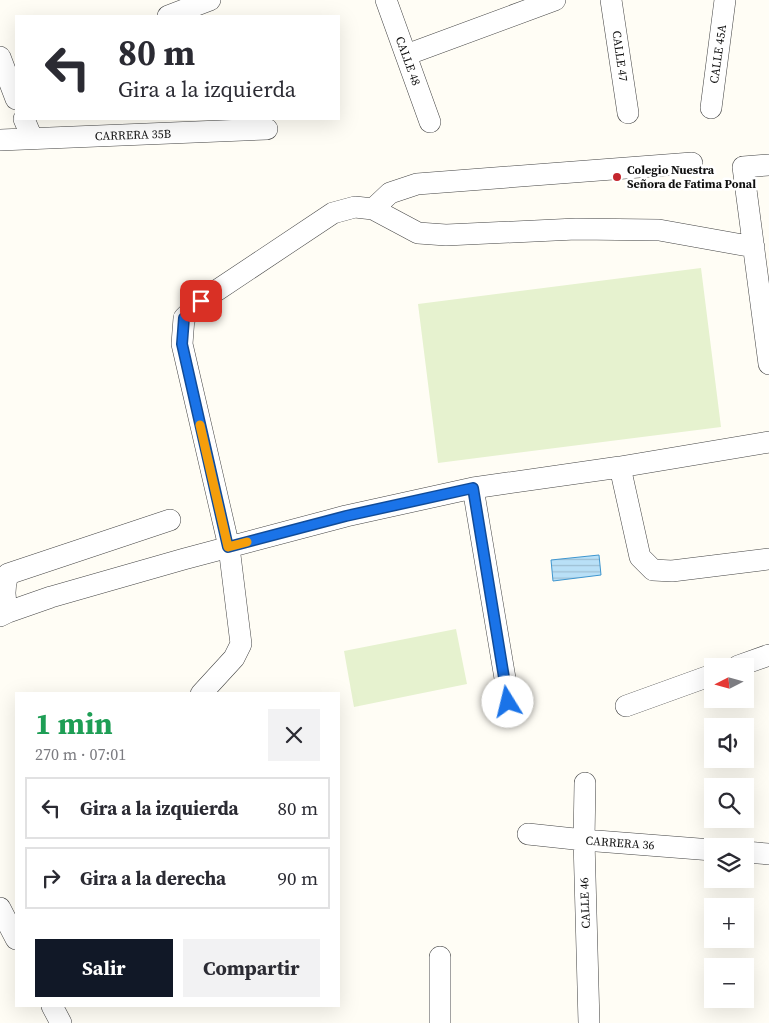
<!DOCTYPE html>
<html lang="es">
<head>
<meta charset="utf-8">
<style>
  :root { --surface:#fff; --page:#f2f2f3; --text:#2b2b33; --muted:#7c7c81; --line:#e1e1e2; --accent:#111827 }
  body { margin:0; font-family:"Source Serif 4",serif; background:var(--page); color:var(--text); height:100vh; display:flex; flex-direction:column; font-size:19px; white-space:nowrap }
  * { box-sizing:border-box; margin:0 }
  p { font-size:16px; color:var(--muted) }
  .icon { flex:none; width:28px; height:28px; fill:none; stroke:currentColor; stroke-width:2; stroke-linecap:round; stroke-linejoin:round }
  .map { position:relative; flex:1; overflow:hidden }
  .panel { position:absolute; left:15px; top:692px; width:325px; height:315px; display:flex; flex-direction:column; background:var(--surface); border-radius:0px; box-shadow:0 5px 20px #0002 }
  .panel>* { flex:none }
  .banner { position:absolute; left:15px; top:15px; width:325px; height:105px; border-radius:0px; box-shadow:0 5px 20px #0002; background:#fff; color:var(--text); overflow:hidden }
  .needle { width:32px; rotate:264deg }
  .buttons { position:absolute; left:704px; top:658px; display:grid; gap:10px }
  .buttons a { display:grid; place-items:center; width:50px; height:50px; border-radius:0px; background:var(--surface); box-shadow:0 5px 20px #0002; font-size:25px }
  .pin { position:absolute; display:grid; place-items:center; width:42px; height:42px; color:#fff; margin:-21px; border-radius:10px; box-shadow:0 2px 8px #0006 }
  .me { position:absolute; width:55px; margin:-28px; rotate:351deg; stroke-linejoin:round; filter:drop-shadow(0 0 4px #0008) }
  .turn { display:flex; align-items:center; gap:18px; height:105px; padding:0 20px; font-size:22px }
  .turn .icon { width:65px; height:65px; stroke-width:2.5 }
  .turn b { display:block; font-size:35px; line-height:42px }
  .round { display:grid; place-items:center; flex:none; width:52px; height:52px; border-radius:0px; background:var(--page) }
  .head { display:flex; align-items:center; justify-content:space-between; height:85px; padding:0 20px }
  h1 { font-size:30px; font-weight:700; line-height:38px; color:#1e9e55 }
  .cta { display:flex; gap:10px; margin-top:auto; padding:10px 20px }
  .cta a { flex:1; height:58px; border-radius:0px; background:var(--accent); color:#fff; font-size:20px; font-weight:700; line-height:58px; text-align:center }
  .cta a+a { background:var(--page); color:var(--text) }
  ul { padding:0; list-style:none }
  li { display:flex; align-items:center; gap:15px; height:62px; margin:0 10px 8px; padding:0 10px; border:2px solid var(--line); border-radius:0px }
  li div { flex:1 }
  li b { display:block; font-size:19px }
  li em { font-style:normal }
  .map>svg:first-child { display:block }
  .pitch { fill:#e6f2cf }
  .water { fill:url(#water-rules); stroke:#3f96cf }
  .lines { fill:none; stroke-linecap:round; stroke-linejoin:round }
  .minor-casing { stroke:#444; stroke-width:22 }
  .minor { stroke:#fff; stroke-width:21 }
  .route-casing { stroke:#114b97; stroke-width:12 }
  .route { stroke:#1a73e8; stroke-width:9 }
  .slow { stroke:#f59e0b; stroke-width:9 }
  .poi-dot { fill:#c4262e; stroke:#fff; stroke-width:2 }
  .labels { text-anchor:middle; stroke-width:5; stroke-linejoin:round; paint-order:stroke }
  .street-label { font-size:12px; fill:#111; stroke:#fff }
  .poi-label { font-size:12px; font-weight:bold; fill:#111; stroke:#fff; text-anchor:start }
</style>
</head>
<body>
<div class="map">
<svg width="769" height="1023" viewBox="0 0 769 1023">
  <defs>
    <pattern id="water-rules" width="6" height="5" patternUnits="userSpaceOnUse" patternTransform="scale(1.25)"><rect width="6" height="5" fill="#b9e0f7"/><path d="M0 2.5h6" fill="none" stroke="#9ebfd3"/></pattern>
  </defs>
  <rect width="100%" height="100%" fill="#fffdf5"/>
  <path class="pitch" d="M701,268L721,427L438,463L418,304Z
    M456,629L467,684L354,707L344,651Z"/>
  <path class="water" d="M599,555L601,575L553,581L551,560Z"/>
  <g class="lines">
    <g class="minor-casing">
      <path id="minor" d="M386,0L430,122
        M611,0L628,113
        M168,16L210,0
        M406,55L555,0
        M0,57L16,99
        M711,108L725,0
        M24,119L32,138
        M0,140L267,129
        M769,165L743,167L769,364
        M373,209L390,193L417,184L692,163
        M620,467L640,557L653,570L672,571L769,559
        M473,488L509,702
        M8,612C4,598 4,588 8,574L170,520
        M0,616L8,612L51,597L184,559L346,516L473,488L620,467L769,442
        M738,666L769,655
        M201,694L234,658L241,644L229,547L182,344L184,318L201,301L333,213L355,207L373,209L418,233L446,235L576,229L659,230L754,247
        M626,706L712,675
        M585,783L584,840L589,1023
        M528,834L584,840L712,850
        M745,852L769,854
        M0,908L16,939
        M440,957V1023
        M52,1006L61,1023"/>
    </g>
    <use href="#minor" class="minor"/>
  </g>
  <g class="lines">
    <g class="route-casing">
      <path id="route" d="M201,301L184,318L182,344L228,547L346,516L473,488L508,702"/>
    </g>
    <use href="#route" class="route"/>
    <path class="slow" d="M200,425L228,547L247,542"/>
  </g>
  <circle class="poi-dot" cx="617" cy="177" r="5"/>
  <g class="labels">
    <g class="street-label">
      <text transform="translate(718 54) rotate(-82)" y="4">CALLE 45A</text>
      <text transform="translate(620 56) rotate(82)" y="4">CALLE 47</text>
      <text transform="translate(408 61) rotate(70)" y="4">CALLE 48</text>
      <text transform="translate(133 135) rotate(-2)" y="4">CARRERA 35B</text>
      <text transform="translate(620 843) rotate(4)" y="4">CARRERA 36</text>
      <text transform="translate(585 903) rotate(-92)" y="4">CALLE 46</text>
    </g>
    <g class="poi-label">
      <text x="627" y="174">Colegio Nuestra<tspan x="627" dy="14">Señora de Fatima Ponal</tspan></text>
    </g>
  </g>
</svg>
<div class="buttons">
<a><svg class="needle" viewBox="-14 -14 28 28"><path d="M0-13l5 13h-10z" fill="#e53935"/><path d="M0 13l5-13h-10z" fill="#7c7c81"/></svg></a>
<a><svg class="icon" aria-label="sound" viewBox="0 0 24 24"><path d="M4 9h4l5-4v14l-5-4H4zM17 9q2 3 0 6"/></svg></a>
<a><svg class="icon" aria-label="search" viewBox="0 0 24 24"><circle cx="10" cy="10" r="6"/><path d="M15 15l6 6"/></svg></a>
<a><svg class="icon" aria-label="layers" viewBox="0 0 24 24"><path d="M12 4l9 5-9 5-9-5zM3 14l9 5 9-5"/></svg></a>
<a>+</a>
<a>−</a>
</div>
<div class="pin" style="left:201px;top:301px;background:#d93025"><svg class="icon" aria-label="arrive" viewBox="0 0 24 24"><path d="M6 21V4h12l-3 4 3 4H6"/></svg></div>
<svg class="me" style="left:508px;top:702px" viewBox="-20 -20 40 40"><circle r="19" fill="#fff"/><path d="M0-13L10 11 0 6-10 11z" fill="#1a73e8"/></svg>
<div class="banner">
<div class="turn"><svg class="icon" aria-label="left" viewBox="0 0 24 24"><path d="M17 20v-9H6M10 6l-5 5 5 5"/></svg><div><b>80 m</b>Gira a la izquierda</div></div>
</div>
<section class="panel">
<div class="head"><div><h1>1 min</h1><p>270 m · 07:01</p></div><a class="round"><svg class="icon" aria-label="close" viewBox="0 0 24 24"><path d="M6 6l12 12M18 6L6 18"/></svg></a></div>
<ul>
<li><svg class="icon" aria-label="left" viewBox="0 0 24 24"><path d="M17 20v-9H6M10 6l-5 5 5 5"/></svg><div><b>Gira a la izquierda</b></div><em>80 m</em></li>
<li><svg class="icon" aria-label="right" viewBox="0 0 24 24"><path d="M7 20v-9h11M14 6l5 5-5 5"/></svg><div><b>Gira a la derecha</b></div><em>90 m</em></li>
</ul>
<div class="cta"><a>Salir</a><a>Compartir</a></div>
</section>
</div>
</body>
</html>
